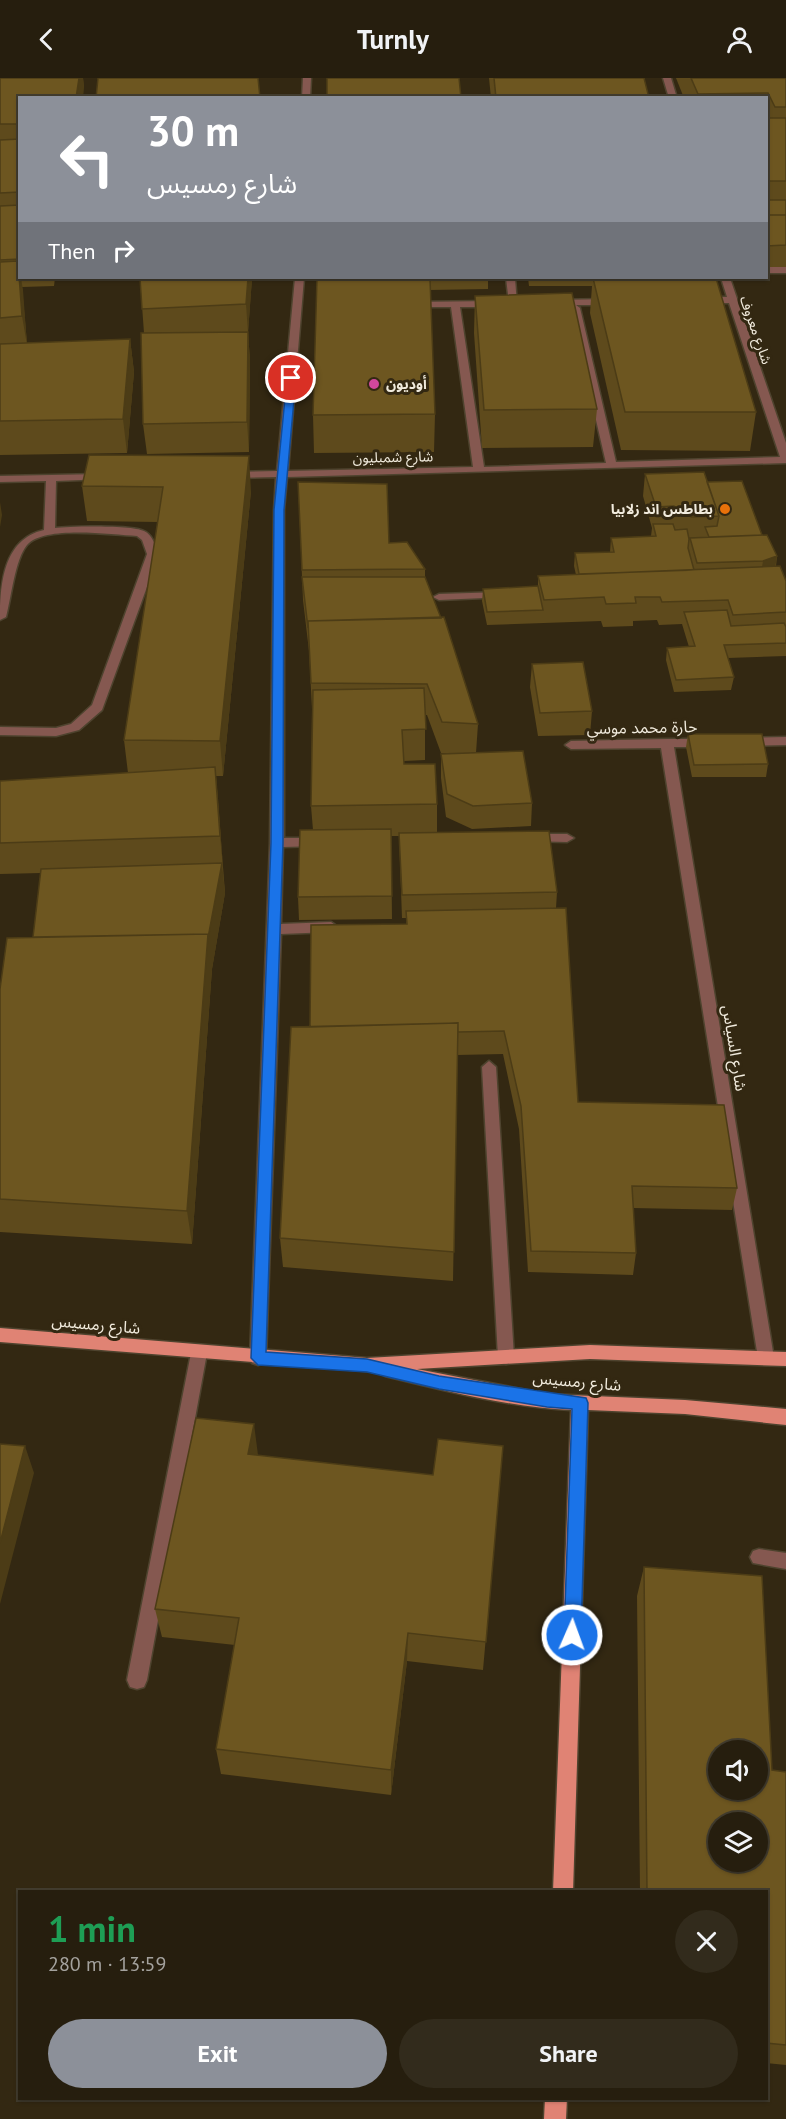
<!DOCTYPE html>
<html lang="en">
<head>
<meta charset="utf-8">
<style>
  :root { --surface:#261e0e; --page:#322b1c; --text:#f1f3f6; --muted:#a4a29e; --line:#423c2e; --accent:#8c9099 }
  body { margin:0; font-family:"PT Sans","Noto Sans Arabic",sans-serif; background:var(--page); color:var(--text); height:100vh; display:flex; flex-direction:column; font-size:22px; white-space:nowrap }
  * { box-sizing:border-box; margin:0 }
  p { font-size:20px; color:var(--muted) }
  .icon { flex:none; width:33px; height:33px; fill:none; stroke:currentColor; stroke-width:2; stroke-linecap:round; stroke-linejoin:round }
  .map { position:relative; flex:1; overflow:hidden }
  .sheet { position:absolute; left:18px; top:1812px; width:750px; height:210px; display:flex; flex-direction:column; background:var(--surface); border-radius:0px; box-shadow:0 2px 4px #0004,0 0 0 2px var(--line) }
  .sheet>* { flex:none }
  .guide { position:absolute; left:18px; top:18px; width:750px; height:183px; border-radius:0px; box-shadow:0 2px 4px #0004,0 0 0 2px var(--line); background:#8c9099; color:#fff; overflow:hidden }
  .controls { position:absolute; left:708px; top:1662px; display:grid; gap:12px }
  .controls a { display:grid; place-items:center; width:60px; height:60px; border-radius:50%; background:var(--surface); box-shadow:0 2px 4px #0004,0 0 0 2px var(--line); font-size:30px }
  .pin { position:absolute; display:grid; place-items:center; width:51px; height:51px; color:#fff; margin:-26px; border:3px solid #fff; border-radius:50%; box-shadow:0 2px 6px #0007 }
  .me { position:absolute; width:66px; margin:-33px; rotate:2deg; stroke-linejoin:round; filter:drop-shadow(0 0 4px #0008) }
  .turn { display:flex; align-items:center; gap:21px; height:126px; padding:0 30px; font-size:27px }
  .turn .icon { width:78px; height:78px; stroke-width:2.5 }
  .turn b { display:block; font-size:42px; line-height:51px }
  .then { display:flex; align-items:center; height:57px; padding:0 30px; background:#0003; gap:12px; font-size:22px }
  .round { display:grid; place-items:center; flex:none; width:63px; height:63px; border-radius:32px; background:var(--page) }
  .headline { display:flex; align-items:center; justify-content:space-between; height:102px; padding:0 30px }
  h1 { font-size:36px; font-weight:800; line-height:45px; color:#1e9e55 }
  .cta { display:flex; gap:12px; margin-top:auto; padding:12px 30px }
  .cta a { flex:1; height:69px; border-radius:36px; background:var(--accent); color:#fff; font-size:24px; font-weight:800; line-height:69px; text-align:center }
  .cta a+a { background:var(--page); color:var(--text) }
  header { display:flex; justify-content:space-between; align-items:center; height:78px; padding:0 30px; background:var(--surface); font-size:27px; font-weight:800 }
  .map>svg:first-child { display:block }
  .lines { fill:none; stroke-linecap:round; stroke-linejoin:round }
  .minor-casing { stroke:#4e432e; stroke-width:3 }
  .major-casing { stroke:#4e432e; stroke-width:3 }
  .minor { fill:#855850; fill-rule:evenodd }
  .major { fill:#e08374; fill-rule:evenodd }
  .wall { fill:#5e4a1c }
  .shaded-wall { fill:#4c3c16 }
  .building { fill:#6d5620; stroke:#4c3c16; stroke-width:1.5; fill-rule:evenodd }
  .route { fill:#1a73e8; stroke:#114b97; stroke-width:1.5 }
  .hotel-dot { fill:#d1479c; stroke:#332812; stroke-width:2 }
  .food-dot { fill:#e8710a; stroke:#332812; stroke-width:2 }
  .labels { text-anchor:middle; stroke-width:6; stroke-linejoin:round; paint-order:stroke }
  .far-street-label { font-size:14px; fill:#f1ebdd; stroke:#332812 }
  .far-poi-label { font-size:14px; font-weight:bold; fill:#f1ebdd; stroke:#332812; text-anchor:start }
  .street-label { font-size:16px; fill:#f1ebdd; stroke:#332812 }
</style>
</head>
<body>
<header><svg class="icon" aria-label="back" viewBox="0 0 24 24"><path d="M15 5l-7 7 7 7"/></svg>Turnly<svg class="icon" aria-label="person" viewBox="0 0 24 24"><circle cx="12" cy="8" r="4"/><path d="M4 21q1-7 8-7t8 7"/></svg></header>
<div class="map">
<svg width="786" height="2041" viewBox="0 0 786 2041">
  <rect width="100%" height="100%" fill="#332812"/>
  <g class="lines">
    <g class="minor-casing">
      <path id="minor" d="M303,0H311L310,20H302Z
        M663,0H671L677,20H669Z
        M766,189H786V195H766Z
        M295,200H304L288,393L473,389L451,229H409V225L412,224L493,223L498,226L493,229H460L484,389L606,385L570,230L574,227H550L548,225L553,222L610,221L615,224L610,227H576L580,230L616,384L780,379L729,225H703L698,222L703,219H727L721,200H730L786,365V385L287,399L284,432V760H319L326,764L319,768L283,769L281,846L331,844L338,849L331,854L281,856L266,1280L264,1285L258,1287L252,1285L250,1280L270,765L274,432L276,399L231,400L226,397L231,394L277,393Z
        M506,200H515L517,227L509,225Z
        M102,396L107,399L106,401L56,403L55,450C70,448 132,447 144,453C153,457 155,468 159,476L102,632L79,652L56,658L0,657V649L56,650L71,646L92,627L147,476L142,462L137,458C112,457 45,447 27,467C15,481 11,521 6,539L0,542C0,507 3,461 44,452L46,403L0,404V398Z
        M502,514L508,517L506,519L439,522L433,519L439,516Z
        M786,659V667L745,668L739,664L745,660Z
        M667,661H706L712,665L706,669H674L774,1280L772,1285L766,1287L760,1285L758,1280L661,670L571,671L565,667L571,663Z
        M532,756H567L574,760L567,764L527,763L525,760Z
        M489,983L496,989L514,1279L512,1284L506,1286L500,1284L498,1279L482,989Z
        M199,1268L205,1270L207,1275L147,1602L144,1609L137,1611L130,1609L127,1602L191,1275L193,1270Z
        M759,1471L786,1475V1491L753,1485L750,1479L753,1473Z"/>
    </g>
    <g class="major-casing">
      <path id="major" d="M0,1250L367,1280L590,1267L786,1274V1288L590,1281L417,1291L547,1316L685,1322L786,1331V1347L685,1336L588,1332L573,1814H553L571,1332C509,1329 446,1313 385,1298L378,1294L0,1264Z
        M545,2020H567L566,2041H544Z"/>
    </g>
    <use href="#minor" class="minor"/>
    <use href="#major" class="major"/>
  </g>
  <path class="wall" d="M0,0H83L84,10L20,20V200H55L54,208L22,209L27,265L130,261L134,294L127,375L0,377Z
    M489,0H644L649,20H491Z
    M676,0H786V189H766V20H684Z
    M140,200H252L248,254L250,283L249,374L147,376L143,346L144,255Z
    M320,200H488V211L430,212L435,336L434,374L314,375L313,337Z
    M528,200H716L756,334L750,373L621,372L590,235L592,208H529Z
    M475,218L597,331L593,369L482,370L474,255Z
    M89,377L251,413L223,698H216L225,815L212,891L192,1166L0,1154V911L33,859L41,795L0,796V703L128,695L124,662L158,444L87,443L82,408Z
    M645,396L707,404L762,457L777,478L776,488L786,503V578L728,580L734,599L731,612L674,614L666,582L667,570L689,569L682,546L659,547L657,542L633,543V548L603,549L601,543L487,547L482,523L483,511L538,509V498L576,497L574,488L575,475L610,474L611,460L651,458L652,450L643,418Z
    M298,404L389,465L425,491V499L478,646L476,675L532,725L531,748L472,751L446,739L441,700V676H455L441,675L427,637H425V682L404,683V686L437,726V754L557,814L556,830L578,1024L737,1110L732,1132L633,1130L636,1175L633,1197L528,1194L519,1051L503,976L457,977L453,1203L283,1189L280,1160L310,949L406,846V840H402L399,758H391L392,841L299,842L298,819L313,752L311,728L312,631L309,573L303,522Z
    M532,586L592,633L590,657L538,658L530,609Z
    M688,656L768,686L766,699H692L686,669Z
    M503,1368L483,1592L407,1583L391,1717L221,1696L216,1671L235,1567L162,1559L155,1531L258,1378L433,1397Z
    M644,1489L772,1692L786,1694V1987L766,1985V1814H640L637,1518Z"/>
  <path class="shaded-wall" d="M79,0H83L84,10L83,20H76Z
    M18,183L20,200H21L23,212L27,267L22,238Z
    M248,200H252V201L248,255L246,226Z
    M248,254L250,283L249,374L247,344Z
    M130,261L134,294L127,375L123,341Z
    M249,378L251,413L223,698L220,663Z
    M0,424L2,437L0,449Z
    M777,478L773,502L759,507L763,483Z
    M215,689L218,720L223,789L220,758Z
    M222,785L225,815L212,891L192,1166L187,1133L208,856Z
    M254,1346L258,1377L252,1407L248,1376Z
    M25,1368L34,1395L0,1526V1465Z
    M408,1555L407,1583L391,1717V1692Z"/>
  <path class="building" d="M0,0H79L76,20H20V46H0Z
    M98,0H258L260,20H96Z
    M327,0H459L461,20H327Z
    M494,0H644L649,20H496Z
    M691,0H786V29H775L768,15L698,16Z
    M766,40H786V103H766Z
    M20,61V114L0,115V62Z
    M766,122H786V137H766Z
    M20,127V181L0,182V128Z
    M766,137H786V167L766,168Z
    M18,183L22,238L0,240V184Z
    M140,200H248L246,226L142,231Z
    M317,200L430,201L435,336L313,337Z
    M593,200H716L756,334H625Z
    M572,215L597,331L484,332L475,218Z
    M248,254L247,344L143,346L141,255Z
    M130,261L123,341L0,343V266Z
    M89,377L249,378L220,663L124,662L163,409L82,408Z
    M704,394L719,438L691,439L689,433H676L674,428L656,429L645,396Z
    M742,403L762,457L709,459L705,449L717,448L719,438L707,404Z
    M298,404L387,406L389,465L407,464L425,491L302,492Z
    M653,446H673L675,452L687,451L689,461L688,470L694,492L579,496L575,475L614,474L611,460L656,458Z
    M767,457L777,478L763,483L697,485L690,460Z
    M780,488L786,503V534L733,537L728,522L662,524L660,519H635L636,525L606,526L604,519L544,522L538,498Z
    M302,499H425L441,540L308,543V550Z
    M538,508L543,532L487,534L483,511Z
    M727,532L731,548L784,545L786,549V565L724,567L734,599L676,602L667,570L695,568L684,534Z
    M444,539L478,646L442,644L427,606L311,605L308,543Z
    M583,584L592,633L540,635L532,586Z
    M424,610L426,651L402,652L404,686H435L437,726L311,728L313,612Z
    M688,656H762L768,686L694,687Z
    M523,673L532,725L473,728L447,716L441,676Z
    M215,689L220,758L0,765V703Z
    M391,751L392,818L298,819L300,752Z
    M549,753L557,814L402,817L399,755Z
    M222,785L208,860V856L33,859L41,791Z
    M566,830L578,1024L724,1027L737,1110L632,1108L636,1175L531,1173L521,1028L504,953L458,954V945L310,949L311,847L407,846L406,833Z
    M208,856L187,1133L0,1121V911L7,860Z
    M458,945L454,1174L280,1160L291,949Z
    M196,1340L254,1346L248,1376L433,1397L438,1361L503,1368L486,1564L408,1555L391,1692L216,1671L239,1540L155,1531Z
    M0,1366L25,1368L0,1465Z
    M644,1489L762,1498L772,1692L786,1694V1967L766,1965V1814H647ZM718,1672H758V1712H718ZM718,1744H758V1784H718Z"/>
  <path class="route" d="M291,297L296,300L284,432L283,765L266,1274L367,1281L439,1298L586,1320L588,1325L581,1557L578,1563L572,1566L566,1563L564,1557L572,1331L547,1329L439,1311L367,1294L258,1287L251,1280L271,765L274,432L287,300Z"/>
  <circle class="hotel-dot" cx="374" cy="306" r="6"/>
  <circle class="food-dot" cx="725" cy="431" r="6"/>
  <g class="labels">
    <g class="far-street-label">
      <text transform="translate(756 252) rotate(71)" y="5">شارع معروف</text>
      <text transform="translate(393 379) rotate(-1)" y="5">شارع شمبليون</text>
    </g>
    <g class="far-poi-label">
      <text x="386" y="311">أوديون</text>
      <text x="713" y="436" text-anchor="end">بطاطس اند زلابيا</text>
    </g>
    <g class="street-label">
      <text transform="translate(642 649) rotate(-1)" y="6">حارة محمد موسي</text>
      <text transform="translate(735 970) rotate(81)" y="6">شارع السياس</text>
      <text transform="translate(96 1246) rotate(5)" y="6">شارع رمسيس</text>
      <text transform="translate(577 1303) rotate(5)" y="6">شارع رمسيس</text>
    </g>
  </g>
</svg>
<div class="controls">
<a><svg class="icon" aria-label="sound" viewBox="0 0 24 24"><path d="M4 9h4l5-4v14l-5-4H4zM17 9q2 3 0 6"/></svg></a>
<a><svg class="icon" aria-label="layers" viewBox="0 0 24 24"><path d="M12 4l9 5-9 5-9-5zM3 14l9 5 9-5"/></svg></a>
</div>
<div class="pin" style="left:291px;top:300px;background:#d93025"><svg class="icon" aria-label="arrive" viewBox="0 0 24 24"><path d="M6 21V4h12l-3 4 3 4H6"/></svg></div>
<svg class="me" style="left:572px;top:1557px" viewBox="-20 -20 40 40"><circle r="17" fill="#1a73e8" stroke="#fff" stroke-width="3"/><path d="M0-11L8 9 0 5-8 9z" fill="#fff"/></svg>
<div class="guide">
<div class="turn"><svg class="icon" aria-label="left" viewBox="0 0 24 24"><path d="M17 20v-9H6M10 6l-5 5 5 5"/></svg><div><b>30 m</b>شارع رمسيس</div></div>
<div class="then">Then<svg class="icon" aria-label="right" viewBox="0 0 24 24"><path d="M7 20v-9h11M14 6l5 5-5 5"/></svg></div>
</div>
<section class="sheet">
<div class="headline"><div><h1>1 min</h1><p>280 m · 13:59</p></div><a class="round"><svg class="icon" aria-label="close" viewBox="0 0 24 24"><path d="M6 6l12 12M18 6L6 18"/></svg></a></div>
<div class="cta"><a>Exit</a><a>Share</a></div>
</section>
</div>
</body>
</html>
